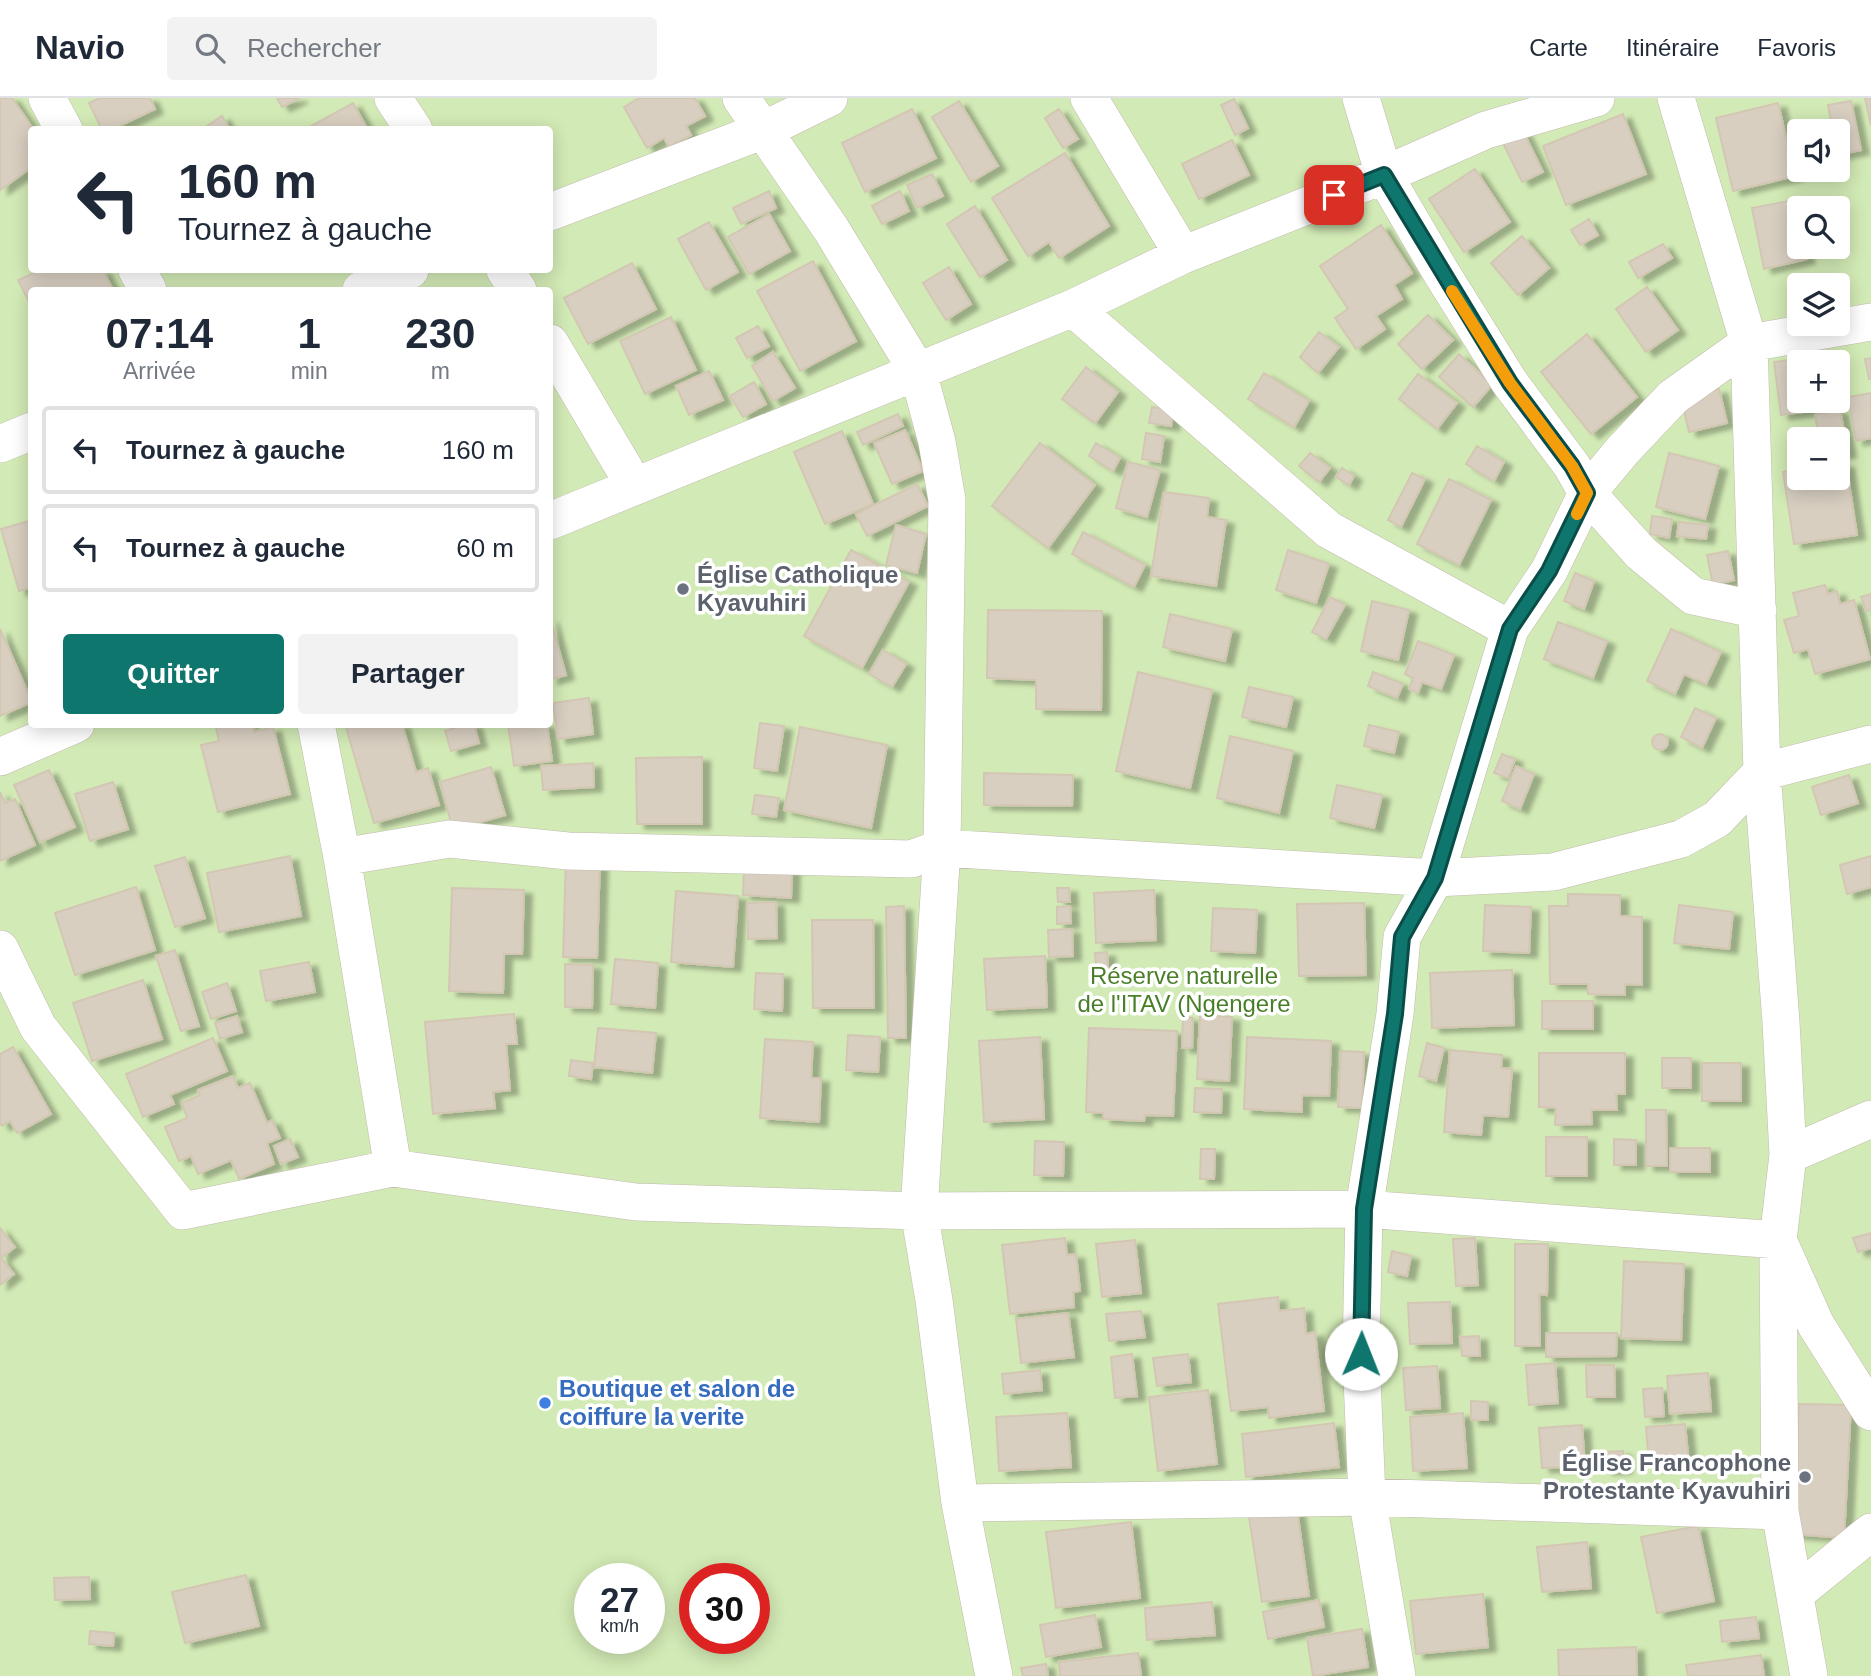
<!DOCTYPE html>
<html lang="fr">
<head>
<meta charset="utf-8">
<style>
  :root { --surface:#fff; --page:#f2f2f3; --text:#1f2937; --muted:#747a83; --line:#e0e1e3; --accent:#0f766e }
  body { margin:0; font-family:Arial,sans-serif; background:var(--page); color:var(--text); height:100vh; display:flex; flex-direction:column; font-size:26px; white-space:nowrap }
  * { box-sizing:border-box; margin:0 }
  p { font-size:23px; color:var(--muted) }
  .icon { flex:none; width:38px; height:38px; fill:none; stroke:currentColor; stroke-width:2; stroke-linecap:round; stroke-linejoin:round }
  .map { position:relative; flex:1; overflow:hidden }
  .side { position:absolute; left:28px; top:189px; width:525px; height:441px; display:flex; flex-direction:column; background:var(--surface); border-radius:7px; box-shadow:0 4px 18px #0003 }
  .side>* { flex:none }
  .top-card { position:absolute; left:28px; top:28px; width:525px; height:147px; border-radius:7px; box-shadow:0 4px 18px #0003; background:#fff; color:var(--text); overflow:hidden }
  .fabs { position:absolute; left:1787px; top:21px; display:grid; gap:14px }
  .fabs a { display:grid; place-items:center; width:63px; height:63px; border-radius:7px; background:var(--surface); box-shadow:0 4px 18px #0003; font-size:35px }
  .speed { position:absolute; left:574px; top:1465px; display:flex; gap:14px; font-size:35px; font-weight:700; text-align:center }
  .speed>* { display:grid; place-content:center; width:91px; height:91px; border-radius:50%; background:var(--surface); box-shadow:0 4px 18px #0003; line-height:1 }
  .speed small { font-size:18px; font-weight:400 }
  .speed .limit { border:10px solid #d22; background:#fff; color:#111 }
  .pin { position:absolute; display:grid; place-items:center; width:60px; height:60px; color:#fff; margin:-30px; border-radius:14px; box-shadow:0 4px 10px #0006 }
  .me { position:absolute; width:77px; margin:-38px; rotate:1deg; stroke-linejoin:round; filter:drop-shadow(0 0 5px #0008) }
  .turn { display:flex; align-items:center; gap:24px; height:147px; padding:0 35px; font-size:32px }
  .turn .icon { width:91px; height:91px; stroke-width:2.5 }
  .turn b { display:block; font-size:49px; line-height:60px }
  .eta { display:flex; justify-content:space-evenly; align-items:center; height:119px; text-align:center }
  .eta b { font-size:42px; font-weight:600; line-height:49px }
  .cta { display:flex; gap:14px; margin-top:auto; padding:14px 35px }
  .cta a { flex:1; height:80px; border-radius:7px; background:var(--accent); color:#fff; font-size:28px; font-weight:600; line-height:80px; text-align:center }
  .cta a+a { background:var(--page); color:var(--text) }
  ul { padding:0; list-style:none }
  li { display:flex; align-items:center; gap:21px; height:88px; margin:0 14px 10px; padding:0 21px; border:4px solid var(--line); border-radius:7px }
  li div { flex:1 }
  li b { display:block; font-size:26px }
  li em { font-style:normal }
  header { display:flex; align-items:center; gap:42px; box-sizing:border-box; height:98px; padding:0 35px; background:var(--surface); border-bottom:2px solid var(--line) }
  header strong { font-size:33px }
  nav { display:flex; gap:38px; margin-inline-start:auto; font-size:24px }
  .search { width:490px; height:63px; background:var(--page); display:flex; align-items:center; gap:18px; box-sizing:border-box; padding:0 24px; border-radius:7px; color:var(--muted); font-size:26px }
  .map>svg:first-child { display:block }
  .green { fill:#d2eab5; fill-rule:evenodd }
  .building { fill:#d8cfc1; stroke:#d3c7b4; stroke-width:2; filter:url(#shadow) }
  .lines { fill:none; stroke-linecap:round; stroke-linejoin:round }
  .street-casing { stroke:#c2bbae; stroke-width:38 }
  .street { stroke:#fff; stroke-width:37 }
  .route-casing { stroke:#0a4d48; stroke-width:18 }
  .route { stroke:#0f766e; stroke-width:12 }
  .slow { stroke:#f59e0b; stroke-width:12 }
  .worship-dot { fill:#6b7280; stroke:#fff; stroke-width:2.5 }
  .shop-dot { fill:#3f7fe0; stroke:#fff; stroke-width:2.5 }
  .labels { text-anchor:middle; stroke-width:7; stroke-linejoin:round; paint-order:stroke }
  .worship-label { font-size:24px; font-weight:bold; fill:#5b616d; stroke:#fff; text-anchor:start }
  .park-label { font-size:24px; fill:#4a7f2a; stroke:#fff }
  .shop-label { font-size:24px; font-weight:bold; fill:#366cbe; stroke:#fff; text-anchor:start }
</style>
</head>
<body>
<header>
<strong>Navio</strong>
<div class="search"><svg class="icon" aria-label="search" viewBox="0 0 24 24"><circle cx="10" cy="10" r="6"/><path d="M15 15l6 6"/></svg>Rechercher</div>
<nav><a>Carte</a><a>Itinéraire</a><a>Favoris</a></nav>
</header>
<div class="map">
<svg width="1871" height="1578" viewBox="0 0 1871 1578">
  <defs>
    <filter id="shadow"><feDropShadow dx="8" dy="4.5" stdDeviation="2" flood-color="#0004"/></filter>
  </defs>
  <rect width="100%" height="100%" fill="#f6f3ec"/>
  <path class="green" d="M0,0H1871V1578H0ZM32,32H550V172H32ZM1799,33H1838V72H1799ZM1799,110H1838V149H1799ZM1799,187H1838V226H1799ZM32,192H550V626H32ZM1799,264H1838V303H1799ZM1799,341H1838V380H1799ZM590,1480H649V1540H590ZM695,1480H754V1540H695Z"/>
  <path class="building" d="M0,0H12L34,32H32V69L0,92Z
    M100,0H150L155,11L111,32H102L89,5Z
    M277,0H300L282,9Z
    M639,0H695L705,18L686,28L691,37L669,49L664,40L647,50L624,9Z
    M1865,0H1871V28Z
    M1234,1L1248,30L1235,37L1221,7Z
    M959,3L998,68L971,84L932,19Z
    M1851,3L1861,52L1838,57V33H1833L1828,7Z
    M353,5L368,32H304Z
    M1778,5L1795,78L1733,93L1716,20Z
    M912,11L936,60L865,94L842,45Z
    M1059,11L1078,41L1063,50L1045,20Z
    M1623,16L1646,76L1566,107L1543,48Z
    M222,18L230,32H201Z
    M1523,33L1543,74L1522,84L1502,43Z
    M1232,42L1249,77L1199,101L1182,66Z
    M1065,55L1109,128L1059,160L1049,144L1028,158L992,100Z
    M1475,71L1510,124L1464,154L1429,101Z
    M932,76L943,98L917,110L907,87Z
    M769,93L776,110L741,126L733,110Z
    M900,93L909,113L882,126L872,108Z
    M1794,102L1799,125V149H1804L1807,161L1764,171L1752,110Z
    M975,108L1007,162L980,179L947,126Z
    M769,116L790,153L749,176L728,139Z
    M1589,121L1598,137L1580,147L1571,132Z
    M709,124L738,174L706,192L678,141Z
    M1381,127L1412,175L1394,187L1402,201L1376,218L1385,231L1356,251L1335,220L1348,211L1320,168Z
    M1522,138L1549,170L1518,197L1491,165Z
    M1663,146L1672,160L1638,180L1629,164Z
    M813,163L856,243L800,273L757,193Z
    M632,165L656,211L588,246L564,200Z
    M949,169L971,206L946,222L923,185Z
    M41,172H103L113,192H32V210L18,182Z
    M1647,189L1678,232L1646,254L1616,211Z
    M1428,217L1453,242L1422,271L1398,246Z
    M671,219L696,272L645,296L620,243Z
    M758,228L769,248L747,260L736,240Z
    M1319,234L1339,249L1318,275L1300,259Z
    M1587,236L1637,299L1591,336L1541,274Z
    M773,254L795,290L773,303L752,268Z
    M1459,256L1492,287L1473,309L1439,279Z
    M1828,257L1829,264H1799V303H1834L1835,310L1781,317L1774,264Z
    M1871,260V281H1869L1865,261Z
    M1086,269L1118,294L1095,325L1062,301Z
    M709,273L723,302L689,317L676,288Z
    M1264,275L1309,303L1294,329L1248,301Z
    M1418,276L1457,305L1437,331L1399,301Z
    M754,284L766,306L743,319L730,298Z
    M1719,291L1727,325L1689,334L1681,300Z
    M1871,295V340L1856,343L1848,299Z
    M1152,309L1173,312L1171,328L1149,325Z
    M1840,312L1848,355L1838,357V341H1819L1815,317Z
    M898,316L903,328L863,347L857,334Z
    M905,332L923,373L892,386L874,345Z
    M842,333L873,406L825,426L794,354Z
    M1146,335L1164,338L1160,364L1142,361Z
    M1040,345L1095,387L1048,450L992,408Z
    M1096,345L1120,360L1113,373L1089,358Z
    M1477,348L1504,364L1494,383L1466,366Z
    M1310,355L1330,370L1319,384L1299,368Z
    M1669,355L1719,368L1705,421L1656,409Z
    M1128,364L1160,372L1147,419L1116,410Z
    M1846,365L1857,437L1794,446L1783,374L1799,371V380H1838V366Z
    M1342,370L1354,378L1349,387L1336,379Z
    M1412,375L1425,381L1401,429L1388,422Z
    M1449,381L1491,402L1459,467L1417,446Z
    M917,386L928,408L867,438L856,416Z
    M1164,394L1209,400L1207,419L1226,422L1216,488L1151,478Z
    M1652,418L1672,421L1669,440L1650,436Z
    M32,422V489L19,493L1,431Z
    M1679,424L1708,427L1706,441L1677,438Z
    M896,427L926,436L917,475L886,467Z
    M1083,434L1145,467L1134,489L1072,456Z
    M851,452L909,484L862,570L804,538Z
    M1288,452L1329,466L1316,505L1276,492Z
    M1728,453L1734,482L1713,487L1707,457Z
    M1575,475L1594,483L1584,511L1564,503Z
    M1825,487L1828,496L1837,493L1840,506L1854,502L1870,561L1815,576L1808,551L1794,555L1784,522L1799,518L1793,495Z
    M1871,496V511L1866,513L1861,499Z
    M1330,499L1345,507L1326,541L1312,534Z
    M1372,503L1409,512L1398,562L1361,553Z
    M988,512L1102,513L1101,612L1036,611V582L987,580Z
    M1170,516L1232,531L1225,563L1163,549Z
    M550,520L566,577L550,582Z
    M1558,524L1607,543L1593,580L1544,561Z
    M0,531L32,604L0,618Z
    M1671,531L1721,554L1706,586L1684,576L1675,596L1647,583Z
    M1418,543L1454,557L1441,591L1422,584L1418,595L1409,591L1413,580L1405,576Z
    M883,552L906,566L892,589L869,576Z
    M1138,574L1212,592L1190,690L1116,673Z
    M1373,574L1403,586L1397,600L1368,588Z
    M1249,589L1293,599L1286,629L1242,619Z
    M589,600L593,636L558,641L553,605Z
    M1695,610L1716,620L1702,650L1681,639Z
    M760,625L784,628L777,673L754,670Z
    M230,626H252L254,634L273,629L290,696L218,714L201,647L219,643L216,630Z
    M345,626H402L416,674L428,670L439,707L374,725Z
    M467,626H474L479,645L451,653L445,633Z
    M508,626H547L552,663L514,668Z
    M1369,627L1399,634L1394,655L1364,648Z
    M800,629L887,647L871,730L784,712Z
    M1652 644a8 8 0 1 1 16 0a8 8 0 1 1-16 0Z
    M1230,638L1293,653L1279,715L1217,700Z
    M1502,656L1515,661L1508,680L1494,675Z
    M702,659V726H637L636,660Z
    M593,665L594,689L543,692L541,668Z
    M1516,668L1534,676L1520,711L1502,703Z
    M491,669L505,717L453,732L440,684Z
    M49,672L75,729L40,744L14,687Z
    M984,675L1073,677L1072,708L984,707Z
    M1849,677L1858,705L1821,717L1812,689Z
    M113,684L128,731L90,743L75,696Z
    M1337,687L1382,697L1374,730L1330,720Z
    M0,694L5,705L15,701L35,747L0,763Z
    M755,697L779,700L776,719L752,716Z
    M290,758L301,818L219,834L207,775Z
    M1871,758V789L1847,796L1840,767Z
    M185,759L205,820L175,829L155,768Z
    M566,759L600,760L597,860L563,859Z
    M744,768L792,771L791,800L743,797Z
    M136,789L155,852L75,877L55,815Z
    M452,790L524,792L522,856H504L503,895L449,893Z
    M1057,790H1069L1070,804H1058Z
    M1154,792L1156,842L1096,845L1094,795Z
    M676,793L738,798L733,869L671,864Z
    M1568,796L1620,797V818L1642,819V887L1625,886V897L1588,896V886H1550L1549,808H1568Z
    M776,804L777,840L748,841L747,805Z
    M1364,805L1366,877L1299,878L1297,806Z
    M1485,807L1531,809L1529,855L1483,853Z
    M1679,807L1733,814L1729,851L1674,845Z
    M904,808L906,940H888L886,809Z
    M1070,808L1071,825L1057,826V809Z
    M1213,810L1257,812L1255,855L1211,853Z
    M812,822H873L874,910H813Z
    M1072,831L1073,858L1049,859L1048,832Z
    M175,852L199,928L181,933L156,858Z
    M1107,854L1108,870L1096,871L1095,855Z
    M1045,858L1047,909L987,912L984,861Z
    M615,861L658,865L655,910L611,906Z
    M309,864L315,894L266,903L260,873Z
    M565,866L593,867L592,910L565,909Z
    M1512,872L1514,927L1432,930L1430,875Z
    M756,875L783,876L782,913L754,911Z
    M143,882L162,941L92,963L73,905Z
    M227,885L236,913L211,921L202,894Z
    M1542,903H1593V931H1542Z
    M514,916L517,946H506L510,992L493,994L495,1010L433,1016L425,924Z
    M1200,917L1232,919L1229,983L1197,981Z
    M237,918L242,934L220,941L215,925Z
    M1183,919L1193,920L1192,950H1182Z
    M598,930L656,935L652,975L594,969Z
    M1089,930L1177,933L1173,1018L1145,1017L1144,1023L1103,1021V1015L1086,1014Z
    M848,937L880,939L878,974L846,972Z
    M1040,939L1044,1021L984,1024L979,943Z
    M1247,939L1331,943L1329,998L1302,997V1014L1244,1011Z
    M213,940L227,973L170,997L174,1006L143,1019L126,976Z
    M765,941L813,944L811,980H821L819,1024L760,1020Z
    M1427,945L1444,950L1436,983L1419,978Z
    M13,949L51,1016L17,1035L10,1023L2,1028L0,1025V956Z
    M1450,952L1502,957L1501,970L1512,971L1508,1019L1483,1017L1481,1037L1444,1034Z
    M1341,953L1364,954L1362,1010L1338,1009Z
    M1539,955H1625V996H1616L1617,1012H1591L1592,1026L1555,1027L1556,1010L1539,1009Z
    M1662,960H1691V990H1662Z
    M571,962L593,965L591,981L569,978Z
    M1702,965H1741V1003H1702Z
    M233,978L238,990L250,985L267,1025L272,1022L280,1040L267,1045L274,1066L239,1081L231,1062L198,1076L191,1058L179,1063L165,1029L187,1020L182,1005L200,997L198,992Z
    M1195,990L1222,991L1221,1015L1194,1014Z
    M1646,1012H1666L1667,1068H1646Z
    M1546,1039H1587V1078H1546Z
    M290,1041L298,1059L281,1066L274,1048Z
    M1614,1041L1636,1042V1067H1614Z
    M1035,1043L1064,1044L1063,1078L1034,1077Z
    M1670,1050H1710V1074H1670Z
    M1201,1051H1215L1214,1081H1200Z
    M0,1130L15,1149L1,1160L14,1176L0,1187Z
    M1871,1135V1150L1858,1154L1853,1140Z
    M1065,1140L1067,1157L1076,1156L1080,1193L1073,1194L1074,1209L1010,1216L1002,1147Z
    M1475,1140L1478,1187L1456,1188L1453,1141Z
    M1135,1142L1141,1195L1102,1199L1096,1146Z
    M1515,1146H1548L1547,1197L1539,1196L1540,1248H1515Z
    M1392,1153L1411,1158L1407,1178L1388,1174Z
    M1624,1163L1684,1166L1681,1242L1621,1240Z
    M1278,1199L1279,1213L1304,1210L1306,1236L1315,1234L1324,1313L1269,1320L1268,1309L1231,1313L1218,1206Z
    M1450,1204L1452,1245L1410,1246L1408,1205Z
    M1141,1213L1145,1239L1109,1243L1106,1216Z
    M1068,1215L1074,1259L1021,1265L1016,1221Z
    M1546,1235H1617L1616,1258L1546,1259Z
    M1479,1238L1480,1258H1462L1460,1239Z
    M1132,1256L1137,1298L1115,1300L1111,1259Z
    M1188,1256L1191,1284L1157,1288L1153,1260Z
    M1555,1265L1558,1305L1529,1307L1526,1267Z
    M1586,1267H1614L1615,1299H1587Z
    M1437,1268L1440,1310L1406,1312L1403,1270Z
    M1040,1272L1042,1292L1004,1296L1002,1276Z
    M1708,1275L1711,1313L1670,1316L1667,1278Z
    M1662,1290L1664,1318L1645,1319L1643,1291Z
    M1208,1292L1217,1366L1158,1373L1149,1299Z
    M1471,1303L1488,1304V1322H1471Z
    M1799,1306L1851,1307L1844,1440L1792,1436Z
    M1067,1315L1071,1369L999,1373L996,1319Z
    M1463,1315L1467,1370L1413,1373L1410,1319Z
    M1334,1325L1339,1369L1246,1379L1242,1336Z
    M1685,1326L1689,1366L1649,1368L1646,1329Z
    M1582,1327L1585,1368L1542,1370L1539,1330Z
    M1623,1353L1624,1371L1605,1372L1604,1354Z
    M1297,1412L1309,1498L1262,1504L1249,1419Z
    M1131,1424L1140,1500L1056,1510L1046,1434Z
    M1698,1428L1714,1503L1657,1515L1641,1439Z
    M1587,1444L1591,1490L1542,1494L1537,1449Z
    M246,1477L259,1528L185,1545L172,1494Z
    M89,1479L90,1501L55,1502L54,1480Z
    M1483,1496L1488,1549L1416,1556L1410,1503Z
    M1319,1502L1324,1529L1268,1541L1263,1514Z
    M1212,1504L1215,1537L1147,1542L1145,1510Z
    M1095,1517L1101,1549L1046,1559L1040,1527Z
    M1756,1519L1759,1540L1722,1544L1720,1523Z
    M1362,1531L1368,1569L1313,1578L1307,1540Z
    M90,1533L114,1535L113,1548L89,1546Z
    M1636,1549L1637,1578H1559L1558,1552Z
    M1138,1555L1141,1578H1060L1059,1564Z
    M1761,1557L1764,1578H1688L1686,1567Z
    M1046,1566L1048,1578H1023L1021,1570Z"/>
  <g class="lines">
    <g class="street-casing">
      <path id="street" d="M47,0L64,32
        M393,0L414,32
        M741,0L831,131L918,274L937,344L947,402L942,750L919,1113L934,1202L960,1405L994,1578
        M1089,0L1183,157
        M1361,0L1384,77L1442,176L1510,285L1572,368L1587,395L1641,455L1693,498L1758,512
        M1676,0L1749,245L1762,674L1781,924L1788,1057L1778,1142L1780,1413L1809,1578
        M550,114L764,32L829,0
        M137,172L148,192
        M505,172L518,192
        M361,192L410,172
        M1073,210L1329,432L1510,531
        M550,245L634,387
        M0,346L32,333
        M550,423L1073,210L1183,157L1384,77L1486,32L1596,0
        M316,626L342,759L393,1070
        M0,659L76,626
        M342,759L449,741L568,753L911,761L942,750L1435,780L1553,774L1681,741L1717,721L1762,674L1871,646
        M0,851L38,929L183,1113L393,1070L636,1104L919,1113L1364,1111L1778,1142L1816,1227L1871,1314
        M1788,1057L1871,1021
        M960,1405L1367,1399L1780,1413
        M1795,1496L1871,1434
        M1397,1578L1367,1399L1361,1256L1364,1111L1395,916L1402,839L1435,780L1510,531L1549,473L1587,395L1623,352L1673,299L1749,245L1871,224"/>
    </g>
    <use href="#street" class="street"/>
  </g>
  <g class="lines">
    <g class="route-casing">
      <path id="route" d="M1334,97L1384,77L1510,285L1572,368L1587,395L1549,473L1510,531L1435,780L1402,839L1395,916L1364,1111L1361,1256"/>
    </g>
    <use href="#route" class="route"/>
    <path class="slow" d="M1452,193L1510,285L1572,368L1587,395L1577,416"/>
  </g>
  <g class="worship-dot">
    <circle cx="683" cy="491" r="7"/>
    <circle cx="1805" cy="1379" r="7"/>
  </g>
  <circle class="shop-dot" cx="545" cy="1305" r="7"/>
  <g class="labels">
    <g class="worship-label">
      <text x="697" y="485">Église Catholique<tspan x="697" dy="28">Kyavuhiri</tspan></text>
      <text x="1791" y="1373" text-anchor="end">Église Francophone<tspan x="1791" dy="28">Protestante Kyavuhiri</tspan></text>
    </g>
    <g class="park-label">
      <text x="1184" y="886">Réserve naturelle<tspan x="1184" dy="28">de l'ITAV (Ngengere</tspan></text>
    </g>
    <g class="shop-label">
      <text x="559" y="1299">Boutique et salon de<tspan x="559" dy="28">coiffure la verite</tspan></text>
    </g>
  </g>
</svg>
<div class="fabs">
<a><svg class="icon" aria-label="sound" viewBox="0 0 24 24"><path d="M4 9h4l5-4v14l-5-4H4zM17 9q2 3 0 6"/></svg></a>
<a><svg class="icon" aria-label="search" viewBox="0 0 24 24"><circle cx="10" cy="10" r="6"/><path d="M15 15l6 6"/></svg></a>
<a><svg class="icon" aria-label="layers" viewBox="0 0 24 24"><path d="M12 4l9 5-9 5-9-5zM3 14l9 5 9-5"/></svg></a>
<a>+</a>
<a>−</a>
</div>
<div class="speed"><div>27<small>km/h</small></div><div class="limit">30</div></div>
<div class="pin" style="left:1334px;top:97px;background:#d93025"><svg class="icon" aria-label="arrive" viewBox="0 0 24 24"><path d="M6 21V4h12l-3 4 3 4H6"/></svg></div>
<svg class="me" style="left:1361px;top:1256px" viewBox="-20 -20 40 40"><circle r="19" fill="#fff"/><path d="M0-13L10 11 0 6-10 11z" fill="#0f766e"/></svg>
<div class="top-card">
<div class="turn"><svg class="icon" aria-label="left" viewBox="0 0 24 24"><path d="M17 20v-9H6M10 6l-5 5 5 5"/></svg><div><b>160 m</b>Tournez à gauche</div></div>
</div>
<section class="side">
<div class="eta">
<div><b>07:14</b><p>Arrivée</p></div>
<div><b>1</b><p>min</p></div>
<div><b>230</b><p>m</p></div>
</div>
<ul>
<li><svg class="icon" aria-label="left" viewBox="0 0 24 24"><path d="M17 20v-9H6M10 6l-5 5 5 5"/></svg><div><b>Tournez à gauche</b></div><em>160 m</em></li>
<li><svg class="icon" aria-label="left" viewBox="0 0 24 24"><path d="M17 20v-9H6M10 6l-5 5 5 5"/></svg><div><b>Tournez à gauche</b></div><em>60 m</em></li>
</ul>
<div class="cta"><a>Quitter</a><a>Partager</a></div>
</section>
</div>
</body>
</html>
